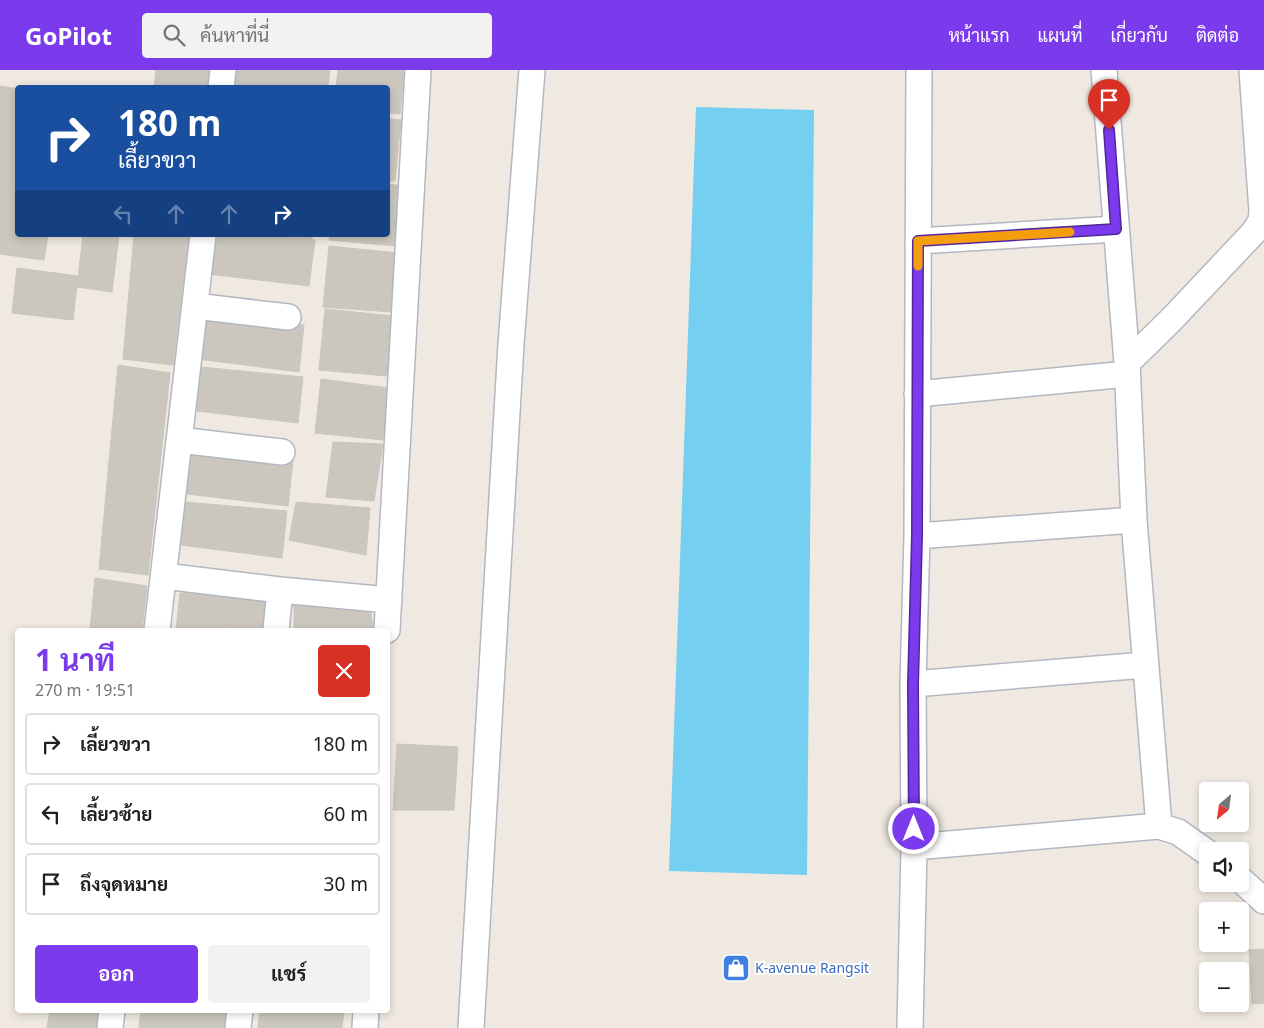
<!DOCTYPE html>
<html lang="th">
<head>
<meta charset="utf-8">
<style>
  :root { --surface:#fff; --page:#f2f2f2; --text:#202124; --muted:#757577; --line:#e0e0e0; --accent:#7c3aed }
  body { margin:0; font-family:"Noto Sans",Sarabun,sans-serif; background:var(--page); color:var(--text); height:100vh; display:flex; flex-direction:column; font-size:19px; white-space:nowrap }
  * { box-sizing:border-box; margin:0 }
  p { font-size:16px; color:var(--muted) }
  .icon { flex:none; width:28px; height:28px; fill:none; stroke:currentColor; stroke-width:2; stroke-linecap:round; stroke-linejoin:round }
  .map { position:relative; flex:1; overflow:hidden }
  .panel { position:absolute; left:15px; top:558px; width:375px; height:385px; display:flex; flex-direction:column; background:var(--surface); border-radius:5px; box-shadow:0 2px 8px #0003 }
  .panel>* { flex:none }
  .top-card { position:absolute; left:15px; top:15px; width:375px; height:152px; border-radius:5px; box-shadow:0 2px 8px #0003; background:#1a4fa0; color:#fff; overflow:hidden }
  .needle { width:32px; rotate:209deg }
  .buttons { position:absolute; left:1199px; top:712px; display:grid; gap:10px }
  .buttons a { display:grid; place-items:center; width:50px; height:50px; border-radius:5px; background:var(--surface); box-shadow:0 2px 8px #0003; font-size:25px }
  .pin { position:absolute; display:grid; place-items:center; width:42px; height:42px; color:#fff; margin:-51px -21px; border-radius:50% 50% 50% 0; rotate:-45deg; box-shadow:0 0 5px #0007 }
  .pin .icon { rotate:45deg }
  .me { position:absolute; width:55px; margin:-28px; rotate:0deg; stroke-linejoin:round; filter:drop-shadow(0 0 4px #0008) }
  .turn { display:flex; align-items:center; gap:18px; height:105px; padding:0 20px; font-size:22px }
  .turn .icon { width:65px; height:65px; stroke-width:2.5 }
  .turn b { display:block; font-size:35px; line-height:42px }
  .lanes { display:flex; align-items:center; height:48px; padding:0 20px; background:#0003; justify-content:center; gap:25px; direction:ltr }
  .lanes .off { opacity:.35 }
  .round { display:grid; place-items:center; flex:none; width:52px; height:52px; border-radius:5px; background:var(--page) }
  .summary { display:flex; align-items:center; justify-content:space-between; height:85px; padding:0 20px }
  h1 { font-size:30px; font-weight:700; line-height:38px; color:var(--accent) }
  .primary-button { display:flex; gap:10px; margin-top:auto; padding:10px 20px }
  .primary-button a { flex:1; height:58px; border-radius:5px; background:var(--accent); color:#fff; font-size:20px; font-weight:700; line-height:58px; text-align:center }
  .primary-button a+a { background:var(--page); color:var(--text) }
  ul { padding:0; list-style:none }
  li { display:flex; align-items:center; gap:15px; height:62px; margin:0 10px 8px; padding:0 10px; border:2px solid var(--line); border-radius:5px }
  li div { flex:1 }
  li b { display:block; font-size:19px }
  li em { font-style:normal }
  header { display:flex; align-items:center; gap:30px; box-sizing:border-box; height:70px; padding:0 25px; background:var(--accent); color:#fff }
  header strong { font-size:24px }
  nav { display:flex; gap:28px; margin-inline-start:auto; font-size:18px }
  .search { width:350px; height:45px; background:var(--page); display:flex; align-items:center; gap:12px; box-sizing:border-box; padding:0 18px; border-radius:5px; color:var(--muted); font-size:19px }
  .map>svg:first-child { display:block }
  .water { fill:#75cff0 }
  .building { fill:#cbc7bf; stroke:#cbc5ba }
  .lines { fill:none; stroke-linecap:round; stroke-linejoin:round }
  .minor-casing { stroke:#b4b7c1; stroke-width:28 }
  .minor { stroke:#fff; stroke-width:25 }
  .route-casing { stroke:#51269a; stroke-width:12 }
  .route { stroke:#7c3aed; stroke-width:9 }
  .slow { stroke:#f59e0b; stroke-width:9 }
  .labels { text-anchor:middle; stroke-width:4; stroke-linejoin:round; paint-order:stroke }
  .shop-label { font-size:14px; fill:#366cbe; stroke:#fff; text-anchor:start }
</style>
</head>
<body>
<header>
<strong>GoPilot</strong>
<div class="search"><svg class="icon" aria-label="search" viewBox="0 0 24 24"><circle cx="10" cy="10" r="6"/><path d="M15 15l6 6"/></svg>ค้นหาที่นี่</div>
<nav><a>หน้าแรก</a><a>แผนที่</a><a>เกี่ยวกับ</a><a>ติดต่อ</a></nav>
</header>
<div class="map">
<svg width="1264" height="958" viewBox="0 0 1264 958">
  <rect width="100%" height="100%" fill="#efe9e1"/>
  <path class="water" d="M696,37L814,40L807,805L669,801Z"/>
  <path class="building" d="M156,0H211L210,18H154Z
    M227,0H330L328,18H226Z
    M338,0H404L400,44L388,43V18H336Z
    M0,16L18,19V165H48L44,190L0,184Z
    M388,49L401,50L395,111H388Z
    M388,114L403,116L397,176L329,170L330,165H388Z
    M83,165H119L112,222L77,217Z
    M134,165H189L173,295L123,289Z
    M212,165H264L315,170L309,216L208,204Z
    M285,165H312V169Z
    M329,176L398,183L391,242L323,237Z
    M17,198L78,206L73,250L12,243Z
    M325,239L393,246L387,306L319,300Z
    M202,245L304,255L299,302L198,289Z
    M118,295L170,303L148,505L99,499Z
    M201,297L303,307L298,353L197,341Z
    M321,309L389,318L383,370L315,363Z
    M333,372L383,374L374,431L326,427Z
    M191,380L293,390L288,436L187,424Z
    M186,432L287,441L282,488L181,475Z
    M296,432L370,438L366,485L289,470Z
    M95,508L147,516L142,560H90Z
    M180,523L265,531L262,558L220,554L219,560H176Z
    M294,535L371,543L373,560H294Z
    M220,554L262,558V560H219Z
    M397,674L458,677L454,740H393Z
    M1264,879V933L1252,934L1249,880Z
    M50,940H102L100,958H47Z
    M141,940H183L181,958H139Z
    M183,940H226L224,958H181Z
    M260,940H344L342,958H258Z"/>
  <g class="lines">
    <g class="minor-casing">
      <path id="minor" d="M1104,0L1127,293L1134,450L1159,756
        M221,18L223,0
        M918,171L1116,159
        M195,236L288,247
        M1127,293L1172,249L1254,162L1261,151L1262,141L1252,0
        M917,324L1127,304
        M179,370L282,382
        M917,466L1134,450
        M164,506L280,520L389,530
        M157,560L203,165
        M276,560L280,520
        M387,560L418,0
        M913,614L1145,595
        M914,777L1159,756L1178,762L1208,783
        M1240,809L1264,831
        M110,958L112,940
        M238,958L240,940
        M365,958L366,940
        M471,958L511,274L532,0
        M910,958L914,777L913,614L917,466L919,0"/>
    </g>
    <use href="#minor" class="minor"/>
  </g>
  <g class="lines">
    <g class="route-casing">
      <path id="route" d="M914,759L913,614L917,466L918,171L1116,159L1109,60"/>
    </g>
    <use href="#route" class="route"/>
    <path class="slow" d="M918,196V171L1070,162"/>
  </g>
  <defs>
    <g id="shop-square" transform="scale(1.4375)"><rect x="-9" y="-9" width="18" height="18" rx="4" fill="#3f7fe0" stroke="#fff"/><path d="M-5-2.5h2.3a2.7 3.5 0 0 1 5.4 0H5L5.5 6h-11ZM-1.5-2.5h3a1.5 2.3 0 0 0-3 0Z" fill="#fff"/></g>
  </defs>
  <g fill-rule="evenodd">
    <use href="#shop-square" x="736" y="898"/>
  </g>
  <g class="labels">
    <g class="shop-label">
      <text x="755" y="903">K-avenue Rangsit</text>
    </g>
  </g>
</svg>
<div class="buttons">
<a><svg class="needle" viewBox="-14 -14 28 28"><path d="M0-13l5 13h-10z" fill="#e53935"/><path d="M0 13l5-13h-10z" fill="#757577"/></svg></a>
<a><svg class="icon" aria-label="sound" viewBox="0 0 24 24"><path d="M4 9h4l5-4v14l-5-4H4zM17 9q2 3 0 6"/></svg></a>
<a>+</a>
<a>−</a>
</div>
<div class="pin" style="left:1109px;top:60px;background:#d93025"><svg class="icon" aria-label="arrive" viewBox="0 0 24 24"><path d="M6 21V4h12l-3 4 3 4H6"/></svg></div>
<svg class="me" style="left:914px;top:759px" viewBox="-20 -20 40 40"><circle r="17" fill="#7c3aed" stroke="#fff" stroke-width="3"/><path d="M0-11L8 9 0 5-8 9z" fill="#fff"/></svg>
<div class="top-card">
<div class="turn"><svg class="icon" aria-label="right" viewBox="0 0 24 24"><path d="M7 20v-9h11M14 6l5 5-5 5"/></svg><div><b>180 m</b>เลี้ยวขวา</div></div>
<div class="lanes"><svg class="icon off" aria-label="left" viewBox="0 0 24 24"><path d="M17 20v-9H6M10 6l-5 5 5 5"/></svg><svg class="icon off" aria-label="ahead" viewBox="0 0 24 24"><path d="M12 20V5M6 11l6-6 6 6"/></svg><svg class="icon off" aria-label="ahead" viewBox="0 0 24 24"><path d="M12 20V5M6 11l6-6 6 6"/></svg><svg class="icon" aria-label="right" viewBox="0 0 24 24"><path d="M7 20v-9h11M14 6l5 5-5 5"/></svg></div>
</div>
<section class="panel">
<div class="summary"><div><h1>1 นาที</h1><p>270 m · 19:51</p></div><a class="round" style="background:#d93025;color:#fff"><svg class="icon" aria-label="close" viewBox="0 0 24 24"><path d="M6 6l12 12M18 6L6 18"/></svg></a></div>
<ul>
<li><svg class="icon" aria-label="right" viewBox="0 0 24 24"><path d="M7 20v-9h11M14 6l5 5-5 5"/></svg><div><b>เลี้ยวขวา</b></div><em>180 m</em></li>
<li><svg class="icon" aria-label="left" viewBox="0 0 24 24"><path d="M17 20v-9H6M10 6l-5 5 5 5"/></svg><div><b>เลี้ยวซ้าย</b></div><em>60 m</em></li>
<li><svg class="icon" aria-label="arrive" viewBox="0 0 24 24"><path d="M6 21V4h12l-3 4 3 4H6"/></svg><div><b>ถึงจุดหมาย</b></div><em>30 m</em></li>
</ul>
<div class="primary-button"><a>ออก</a><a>แชร์</a></div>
</section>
</div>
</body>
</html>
